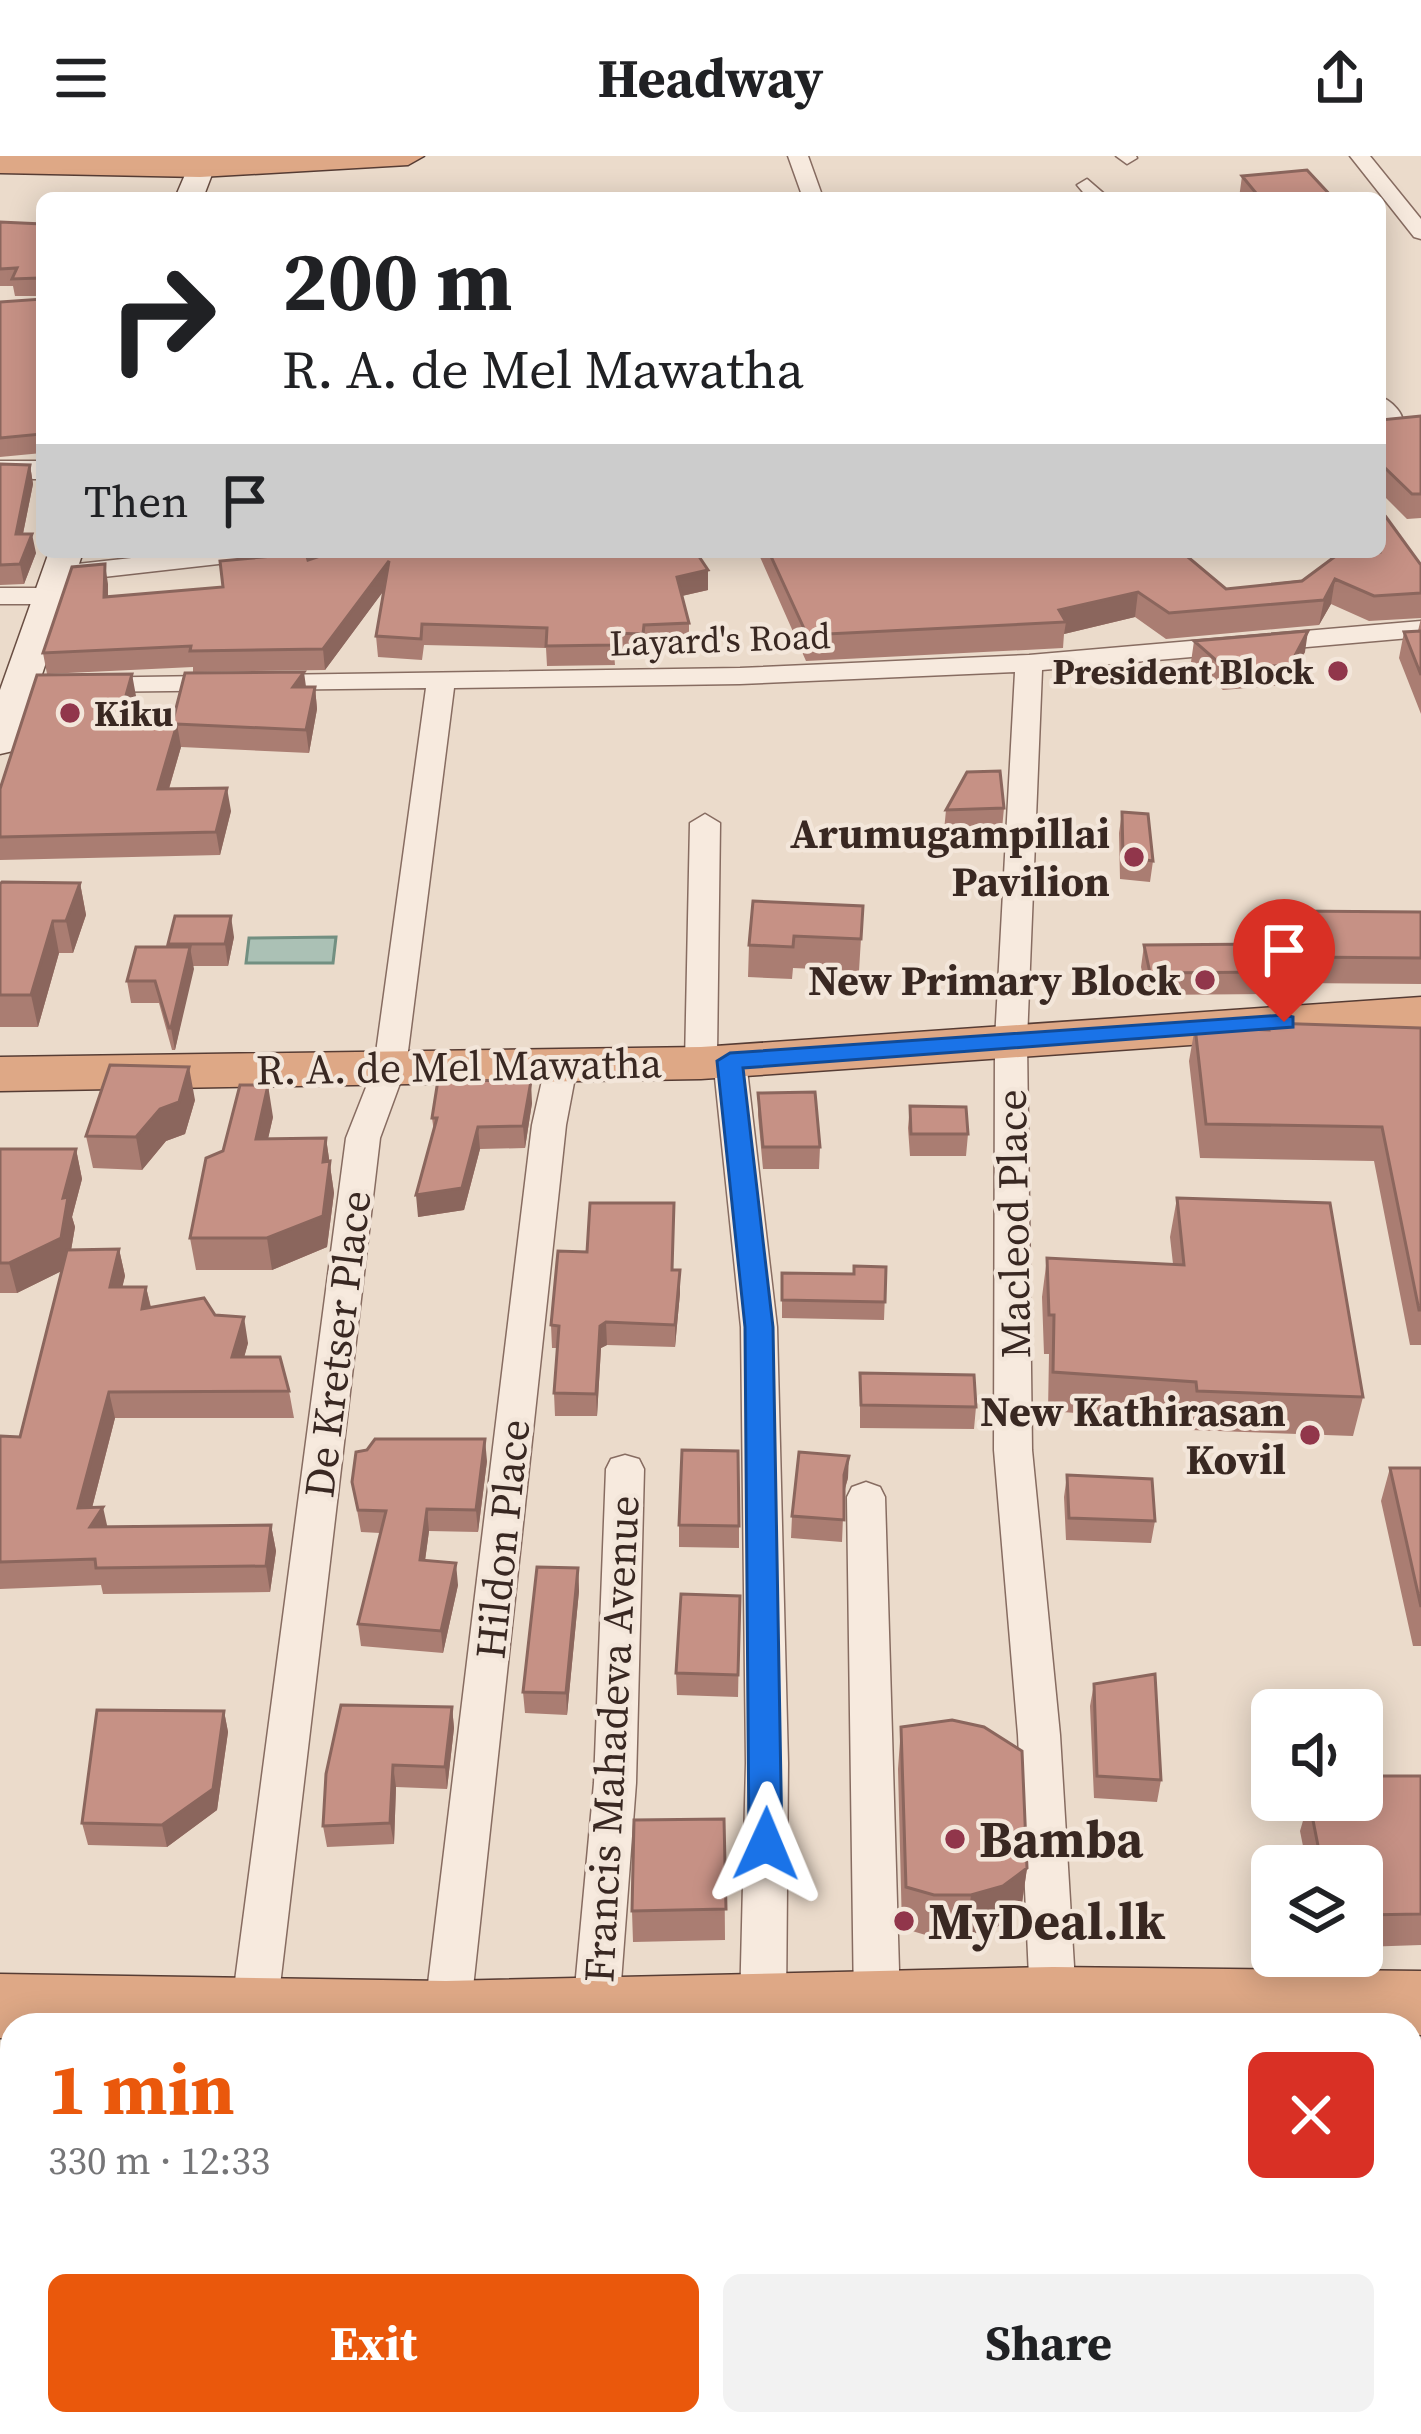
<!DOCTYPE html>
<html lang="en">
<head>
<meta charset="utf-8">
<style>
  :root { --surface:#fff; --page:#f2f2f2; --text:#202124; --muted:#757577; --accent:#ea580c }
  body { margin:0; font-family:"Source Serif 4",serif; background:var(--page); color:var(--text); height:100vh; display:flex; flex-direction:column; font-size:45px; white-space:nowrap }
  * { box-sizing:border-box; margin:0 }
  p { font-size:39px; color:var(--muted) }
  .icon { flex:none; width:66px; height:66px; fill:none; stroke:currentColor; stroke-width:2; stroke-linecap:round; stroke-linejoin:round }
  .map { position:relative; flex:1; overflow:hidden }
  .sheet { position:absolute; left:0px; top:1857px; width:1422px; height:423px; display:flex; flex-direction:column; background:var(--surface); border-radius:36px 36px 0 0; box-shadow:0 6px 30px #0003 }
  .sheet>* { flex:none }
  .top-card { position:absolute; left:36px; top:36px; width:1350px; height:366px; border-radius:18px; box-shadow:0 6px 30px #0003; background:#fff; color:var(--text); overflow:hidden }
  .fabs { position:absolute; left:1251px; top:1533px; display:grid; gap:24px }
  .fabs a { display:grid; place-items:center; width:132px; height:132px; border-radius:18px; background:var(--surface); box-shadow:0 6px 30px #0003; font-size:60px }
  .pin { position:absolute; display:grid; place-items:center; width:102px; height:102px; color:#fff; margin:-123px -51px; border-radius:50% 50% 50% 0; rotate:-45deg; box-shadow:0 0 12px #0007 }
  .pin .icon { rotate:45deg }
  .me { position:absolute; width:132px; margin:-66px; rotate:1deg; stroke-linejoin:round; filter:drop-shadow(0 0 9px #0008) }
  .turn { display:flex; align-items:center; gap:42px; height:252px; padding:0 48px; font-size:54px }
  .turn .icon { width:156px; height:156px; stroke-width:2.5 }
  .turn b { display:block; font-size:84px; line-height:102px }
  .then { display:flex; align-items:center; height:114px; padding:0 48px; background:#0003; gap:24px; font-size:45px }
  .round { display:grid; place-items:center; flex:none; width:126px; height:126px; border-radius:18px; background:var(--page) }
  .head { display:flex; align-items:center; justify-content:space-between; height:204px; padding:0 48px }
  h1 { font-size:72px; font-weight:700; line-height:90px; color:var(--accent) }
  .primary-button { display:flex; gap:24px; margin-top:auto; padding:24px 48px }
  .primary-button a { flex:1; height:138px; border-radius:18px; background:var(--accent); color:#fff; font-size:48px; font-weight:700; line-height:138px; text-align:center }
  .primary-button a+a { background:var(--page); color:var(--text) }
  header { display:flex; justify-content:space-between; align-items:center; height:156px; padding:0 48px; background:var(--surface); font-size:54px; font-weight:700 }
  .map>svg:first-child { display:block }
  .water { fill:#abc1b5; stroke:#728f81; stroke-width:3 }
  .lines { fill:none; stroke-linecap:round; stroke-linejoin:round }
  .minor-casing { stroke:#876c61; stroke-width:3 }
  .tertiary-casing { stroke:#876c61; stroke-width:3 }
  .secondary-casing { stroke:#694e43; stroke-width:3 }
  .trunk-casing { stroke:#563c34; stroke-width:3 }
  .minor { fill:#f7eade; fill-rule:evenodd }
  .tertiary { fill:#f7eade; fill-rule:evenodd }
  .secondary { fill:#f7eade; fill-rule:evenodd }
  .trunk { fill:#dea886; fill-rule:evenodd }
  .wall { fill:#aa7d72 }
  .shaded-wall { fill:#8b665d }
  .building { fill:#c69185; stroke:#8b665d; stroke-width:3 }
  .route { fill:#1a73e8; stroke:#114b97; stroke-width:3 }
  .poi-dot { fill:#91364b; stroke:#f3e6da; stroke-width:4.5 }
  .labels { text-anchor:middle; stroke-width:9; stroke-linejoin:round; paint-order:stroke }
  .far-street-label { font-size:36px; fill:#392822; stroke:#f3e6da }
  .far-poi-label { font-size:36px; font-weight:bold; fill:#392822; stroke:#f3e6da; text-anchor:end }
  .poi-label { font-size:42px; font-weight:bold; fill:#392822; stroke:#f3e6da; text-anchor:end }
  .street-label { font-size:42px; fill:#392822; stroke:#f3e6da }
  .near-poi-label { font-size:51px; font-weight:bold; fill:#392822; stroke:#f3e6da; text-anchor:start }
</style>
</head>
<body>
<header><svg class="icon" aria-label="menu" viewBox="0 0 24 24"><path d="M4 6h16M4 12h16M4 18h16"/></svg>Headway<svg class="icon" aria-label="share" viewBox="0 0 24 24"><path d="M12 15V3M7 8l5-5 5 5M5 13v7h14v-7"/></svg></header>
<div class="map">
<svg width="1421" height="2278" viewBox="0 0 1421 2278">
  <rect width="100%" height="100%" fill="#ebdbcb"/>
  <path class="water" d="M336,781L333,807H246L249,782Z"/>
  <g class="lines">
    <g class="minor-casing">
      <path id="minor" d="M788,0H808L823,42H803Z
        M1116,0H1136L1137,2L1127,8Z
        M1350,0H1370L1421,63V83L1414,81Z
        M1087,23L1109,42H1088L1077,29Z
        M1380,241C1390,243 1408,260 1401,270H1385L1380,264Z
        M186,396H267L254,404L59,426L46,418L59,410Z
        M0,432H51L64,440L51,448H0Z
        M1421,465V481L1042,514L1027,884L1032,1294L1060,1579L1076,1843L1069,1857L1053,1863L1037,1857L1030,1843L1018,1579L994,1294L995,884L1015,516L740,528L454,532L406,911L380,982L277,1855L271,1869H237L231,1855L346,982L374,911L426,532L84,536L74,534L70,528L74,522L740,512L1029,499Z
        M705,658L720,667L717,899L730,895L742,898L746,905L777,1171L788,1607L786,1850L779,1864L767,1869L747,1864L740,1850L746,1607L741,1171L714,912L701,917L689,914L685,907L690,667Z
        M561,901L573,904L577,911L566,969L469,1869H423L532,969L545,911L549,904Z
        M625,1299L639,1303L644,1313L636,1627L619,1853L612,1867L584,1869L573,1853L594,1627L606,1313L611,1303Z
        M866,1326L880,1331L885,1341L900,1848L893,1862L877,1868L861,1862L854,1848L847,1341L852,1331Z
        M397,2268H449L448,2278H396Z"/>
    </g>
    <g class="tertiary-casing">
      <path id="tertiary" d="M0,305H42V323H0Z"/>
    </g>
    <g class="secondary-casing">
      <path id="secondary" d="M193,0H219L203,42H175Z
        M49,396H83L19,587L13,595L0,598V534Z"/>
    </g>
    <g class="trunk-casing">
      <path id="trunk" d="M0,0H424L408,9L200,21L0,17Z
        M1421,841V873L701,923L0,935V901L701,891Z
        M1053,1811L1421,1815V1879H1410V1869H12V1883L0,1882V1818L446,1825Z"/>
    </g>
    <use href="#minor" class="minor"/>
    <use href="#tertiary" class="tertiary"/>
    <use href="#secondary" class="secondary"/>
    <use href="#trunk" class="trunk"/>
  </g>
  <path class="wall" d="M1242,20L1333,42H1239Z
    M0,66L42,68V140H15L13,130H0Z
    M42,143V297L0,301V146Z
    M1421,260V362L1407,363L1380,336V264Z
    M0,308L30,309L33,328L23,378L36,397L24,428L0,429Z
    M760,396H1201L1187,401L1226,433L1421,409V558L1399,502L1404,476L1418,475L1421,462L1369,465L1331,448L1319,469L1166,483L1135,461L1064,478L1063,492L806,505L760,401Z
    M699,400L708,434L682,440L689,467V487L644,489L643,498L614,497L615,509L547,510L546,492L424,489L422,504L378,501L376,480L384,434L325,514L193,516V511L47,518L43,497L105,408L108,440L223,431L308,404Z
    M1194,485L1305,496L1286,529L1223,534L1191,506Z
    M306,531H315L317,553L309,597L181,591L169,633L231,655L220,699L0,704V633L136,540L128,568H172Z
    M1004,652L1002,673L944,675L946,654Z
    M1122,656L1153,705L1150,726L1120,723L1119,677Z
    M80,727L86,759L73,797H59L38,871H0V728Z
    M863,750L859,815L793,812L792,823L748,821L749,789Z
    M1289,755L1421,756V828L1295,827L1284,782Z
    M234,781L228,810H193L175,894H172L159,847H131L127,825L169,791L168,788Z
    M1144,789L1275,816L1271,838L1147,839L1141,811Z
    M1268,867L1421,872V1189H1410L1374,1005L1200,1002L1189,905L1195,871L1266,874Z
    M758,937L820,991L819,1013H763L758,959Z
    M195,944L185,978L166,985L142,1014L93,1012L86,980Z
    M532,947L525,992L480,993L464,1054L418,1061L434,976L432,962Z
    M910,950L968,978L966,1000H910L908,972Z
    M273,961L268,982H326L334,1037L327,1091L272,1114H196L190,1082L223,995Z
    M0,993H76L82,1023L72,1061L75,1071L71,1094L119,1093L125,1120L122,1131H146L151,1151L215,1159L248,1187L244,1201L289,1235L294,1262H115L92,1352L107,1371L271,1369L276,1395L270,1436L103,1438L101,1429L0,1433V1280L20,1281L61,1115L17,1137H0Z
    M1177,1042L1363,1241L1353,1280L1190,1274L1189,1265L1048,1255L1049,1198H1044L1042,1141L1047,1102L1173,1108L1170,1081Z
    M886,1111L884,1164L782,1162V1117L854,1118Z
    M673,1114L680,1137L675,1191L607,1189L601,1192L597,1260H555L554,1237L557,1192H552L551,1169Z
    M860,1217L976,1251L974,1273L860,1272Z
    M487,1305L478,1376L429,1375L425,1405L458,1429L443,1497L361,1490L358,1468L380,1377L361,1376L352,1326Z
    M1390,1312H1421V1490H1413L1381,1345Z
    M1067,1319L1155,1365L1151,1387L1066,1384L1064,1341Z
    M848,1322L844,1337L842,1386L791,1382L792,1360Z
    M679,1369L739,1370V1392L679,1391Z
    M578,1412L579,1435L567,1559L525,1557L523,1536Z
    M740,1440L738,1541L677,1539L676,1517Z
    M1094,1528L1161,1624L1157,1646L1094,1642L1090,1550Z
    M1297,1537L1348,1554H1293Z
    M452,1551L454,1572L447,1633L396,1631L394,1688L327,1691L323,1670Z
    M224,1555L228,1576L217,1654L167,1691L88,1689L82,1667Z
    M901,1571L1027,1712L1021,1754L997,1771L966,1780H929L902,1772L898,1613Z
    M1365,1620H1421V1789L1362,1791V1710H1307L1300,1675L1307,1651L1305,1644H1362Z
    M724,1663L725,1784L633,1786L632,1755Z
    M0,1907L12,1908V2070L0,2069Z
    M1410,2008H1421V2142H1410Z"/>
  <path class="shaded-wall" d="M30,309L33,328L19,397L16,378Z
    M32,378L36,397L24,428L20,408Z
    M389,405L391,425L325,514L323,493Z
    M105,408L108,428V461L104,441Z
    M708,414V434L677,441V421Z
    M1335,423L1331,448L1319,469L1324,444Z
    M1138,436L1135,461L1064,478L1066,466L1059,454Z
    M1308,475L1305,496L1286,529L1290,509Z
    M304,516L307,538L293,531Z
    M132,518L136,540L122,590L118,568Z
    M315,531L317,553L309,597L306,574Z
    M177,568L181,591L162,656L158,633Z
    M227,632L231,655L220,699L216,676Z
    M80,727L86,759L73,797L66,765Z
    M231,760L234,781L228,810L225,788Z
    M53,765L59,797L38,871L31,839Z
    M190,791L194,813L175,894L171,872Z
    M189,911L195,944L185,978L166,985L142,1014L136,981Z
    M531,925L532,947L525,992L523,970Z
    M268,929L273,961L261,1014L256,983Z
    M478,971L480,993L464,1054L418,1061L416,1039Z
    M326,982L334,1037L327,1091L272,1114L267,1082L323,1006Z
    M76,993L82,1023L72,1061L75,1071L68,1112L17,1137L9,1107L63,1042Z
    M119,1093L125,1120L116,1158L110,1131Z
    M680,1114V1137L675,1191V1169Z
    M146,1131L152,1157L142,1153Z
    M244,1161L248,1187L237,1228L232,1201Z
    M606,1166L607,1189L601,1192L597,1260L596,1238L600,1170Z
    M109,1236L115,1262L85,1379L78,1352Z
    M485,1283L487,1305L478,1376L476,1354Z
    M849,1300L848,1322L842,1341L844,1319Z
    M103,1351L109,1378L90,1371Z
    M427,1353L429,1375L422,1426L420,1404Z
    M271,1369L276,1395L270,1436L266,1410Z
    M456,1407L458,1429L443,1497L441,1475Z
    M578,1412L579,1435L567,1559L566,1537Z
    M452,1551L454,1572L447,1633L445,1611Z
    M224,1555L228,1576L217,1654L167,1691L162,1669Z
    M393,1609L396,1631L394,1688L390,1667Z
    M1027,1712L1021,1754L997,1771L966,1780L971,1739Z"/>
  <path class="building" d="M1307,14L1333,42H1260L1242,20Z
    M0,66L42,68V125L39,122L12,123L17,112L0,113Z
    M42,143V278L0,282V146Z
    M1421,260V338H1412L1380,307V264Z
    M0,308L30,309L16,378H32L20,408L0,409Z
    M1386,361L1421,409V437L1374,440L1335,423L1324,444L1169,457L1138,436L1059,454L1066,466L807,479L769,396H1182L1226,433L1302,425L1341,396H1380V366Z
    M332,396H696L708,414L677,421L689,467L644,469L643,478L613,477L614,489L546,490L547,472L422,468L421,483L376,480L389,405L323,493L190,495L191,490L43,497L72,411L105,408L104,441L223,431L220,405L306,397L308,404Z
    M1308,475L1290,509L1226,513L1194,485Z
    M1421,475V519L1404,476Z
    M304,516L293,531H315L306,574L177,568L158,633L227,632L216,676L0,681V633L37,519L132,518L118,568H172L185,517Z
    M1000,615L1004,652L946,654L967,616Z
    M1122,656L1148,658L1153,705L1123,701Z
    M2,726L80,727L66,765H53L31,839H0V728Z
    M753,745L863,750L861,783L794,780L793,791L749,789Z
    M1289,755L1421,756V802L1300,801Z
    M175,760H231L225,788H168Z
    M1267,788L1275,816L1150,817L1144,789Z
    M136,791H190L171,872H169L155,825H127Z
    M1268,867L1421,872V1154H1419L1382,971L1206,968L1195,871L1269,874Z
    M110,909L189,911L179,946L160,953L136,981L86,980Z
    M438,924L531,925L523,970L478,971L462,1032L416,1039L437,962H432Z
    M240,929H268L256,983L326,982L323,1006L330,1005L323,1060L267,1082H190L206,1002L223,995Z
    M815,936L820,991H763L758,937Z
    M910,950L966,951L968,978H911Z
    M0,993H76L63,1042L68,1041L61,1082L9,1107H0Z
    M1177,1042L1330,1047L1363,1241L1197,1235L1196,1226L1053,1216L1054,1159H1049L1047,1102L1184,1109Z
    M590,1047H674L672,1114H680L675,1169L606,1166L600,1170L596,1238L554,1237L559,1170L551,1169L558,1095L587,1096Z
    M119,1093L110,1131H146L142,1153L204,1142L215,1159L244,1161L232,1201H280L289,1235L109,1236L78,1352L103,1351L90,1371L271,1369L266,1410L96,1412L95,1403L0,1406V1280L20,1281L67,1094Z
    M854,1110L886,1111L885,1146L782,1144V1117L854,1118Z
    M860,1217L974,1219L976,1251L861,1249Z
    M375,1283H485L476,1354L427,1353L420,1404L456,1407L441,1475L358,1468L386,1355L358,1354L352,1326L356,1296L367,1294Z
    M682,1294L738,1295L739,1370L679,1369Z
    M799,1296L849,1300L844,1319V1364L792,1360Z
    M1390,1312H1421V1451Z
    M1067,1319L1152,1323L1155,1365L1069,1362Z
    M537,1411L578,1412L566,1537L523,1536Z
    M681,1438L740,1440L738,1519L676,1517Z
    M1155,1518L1161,1624L1097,1620L1094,1528Z
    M1344,1536L1348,1554H1301L1297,1537Z
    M341,1549L452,1551L445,1611L393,1609L390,1667L323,1670L326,1618Z
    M97,1554L224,1555L213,1633L162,1669L82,1667Z
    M952,1564L984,1571L1022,1595L1027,1712L1003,1730L971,1739H934L906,1731L901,1571Z
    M1362,1610L1365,1620H1421V1758L1362,1759V1710H1322L1309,1644H1362Z
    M724,1663L726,1753L632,1755L634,1664Z
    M0,1907L12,1908V2040H0Z
    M1410,2008H1421V2113H1410Z
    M812,2268H870V2278H813Z"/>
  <path class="route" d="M1284,859L1293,861V871L743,912L773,1171L782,1688L778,1698L766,1702L754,1698L749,1688L745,1171L717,905L730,897Z"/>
  <g class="poi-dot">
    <circle cx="1338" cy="515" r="12"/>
    <circle cx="70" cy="557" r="12"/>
    <circle cx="1134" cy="701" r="12"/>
    <circle cx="1205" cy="824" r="12"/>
    <circle cx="1310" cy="1279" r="12"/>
    <circle cx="955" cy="1683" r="12"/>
    <circle cx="904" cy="1765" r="12"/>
  </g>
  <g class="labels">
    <g class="far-street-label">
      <text transform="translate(720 483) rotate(-2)" y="13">Layard's Road</text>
    </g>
    <g class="far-poi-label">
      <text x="1314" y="528">President Block</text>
      <text x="94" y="570" text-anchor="start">Kiku</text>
    </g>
    <g class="poi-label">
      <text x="1110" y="692">Arumugampillai<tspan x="1110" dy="48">Pavilion</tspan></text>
      <text x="1181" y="839">New Primary Block</text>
      <text x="1286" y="1270">New Kathirasan<tspan x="1286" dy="48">Kovil</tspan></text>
    </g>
    <g class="street-label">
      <text transform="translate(459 910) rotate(-1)" y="15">R. A. de Mel Mawatha</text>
      <text transform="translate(1013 1068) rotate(-91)" y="15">Macleod Place</text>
      <text transform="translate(337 1188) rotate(-83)" y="15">De Kretser Place</text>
      <text transform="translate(502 1383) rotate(-84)" y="15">Hildon Place</text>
      <text transform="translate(611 1583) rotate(-87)" y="15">Francis Mahadeva Avenue</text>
    </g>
    <g class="near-poi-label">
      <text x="979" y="1701">Bamba</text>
      <text x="928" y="1783">MyDeal.lk</text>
    </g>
  </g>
</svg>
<div class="fabs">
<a><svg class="icon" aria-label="sound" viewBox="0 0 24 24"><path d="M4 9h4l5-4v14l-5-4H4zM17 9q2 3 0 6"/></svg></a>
<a><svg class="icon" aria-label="layers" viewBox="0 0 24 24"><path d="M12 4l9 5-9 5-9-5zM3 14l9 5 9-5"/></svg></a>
</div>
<div class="pin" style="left:1284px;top:866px;background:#d93025"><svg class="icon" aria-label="arrive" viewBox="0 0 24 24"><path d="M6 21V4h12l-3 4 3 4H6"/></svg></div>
<svg class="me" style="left:766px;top:1688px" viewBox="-20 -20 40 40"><path d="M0-17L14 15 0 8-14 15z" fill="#1a73e8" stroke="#fff" stroke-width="4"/></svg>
<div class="top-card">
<div class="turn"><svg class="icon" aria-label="right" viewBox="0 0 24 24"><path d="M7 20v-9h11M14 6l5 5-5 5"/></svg><div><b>200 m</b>R. A. de Mel Mawatha</div></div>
<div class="then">Then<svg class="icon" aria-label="arrive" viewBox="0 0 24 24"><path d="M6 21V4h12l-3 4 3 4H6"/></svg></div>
</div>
<section class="sheet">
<div class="head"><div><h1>1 min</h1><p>330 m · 12:33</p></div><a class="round" style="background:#d93025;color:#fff"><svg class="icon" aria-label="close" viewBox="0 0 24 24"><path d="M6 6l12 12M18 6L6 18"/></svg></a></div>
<div class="primary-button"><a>Exit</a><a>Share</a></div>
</section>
</div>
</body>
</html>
